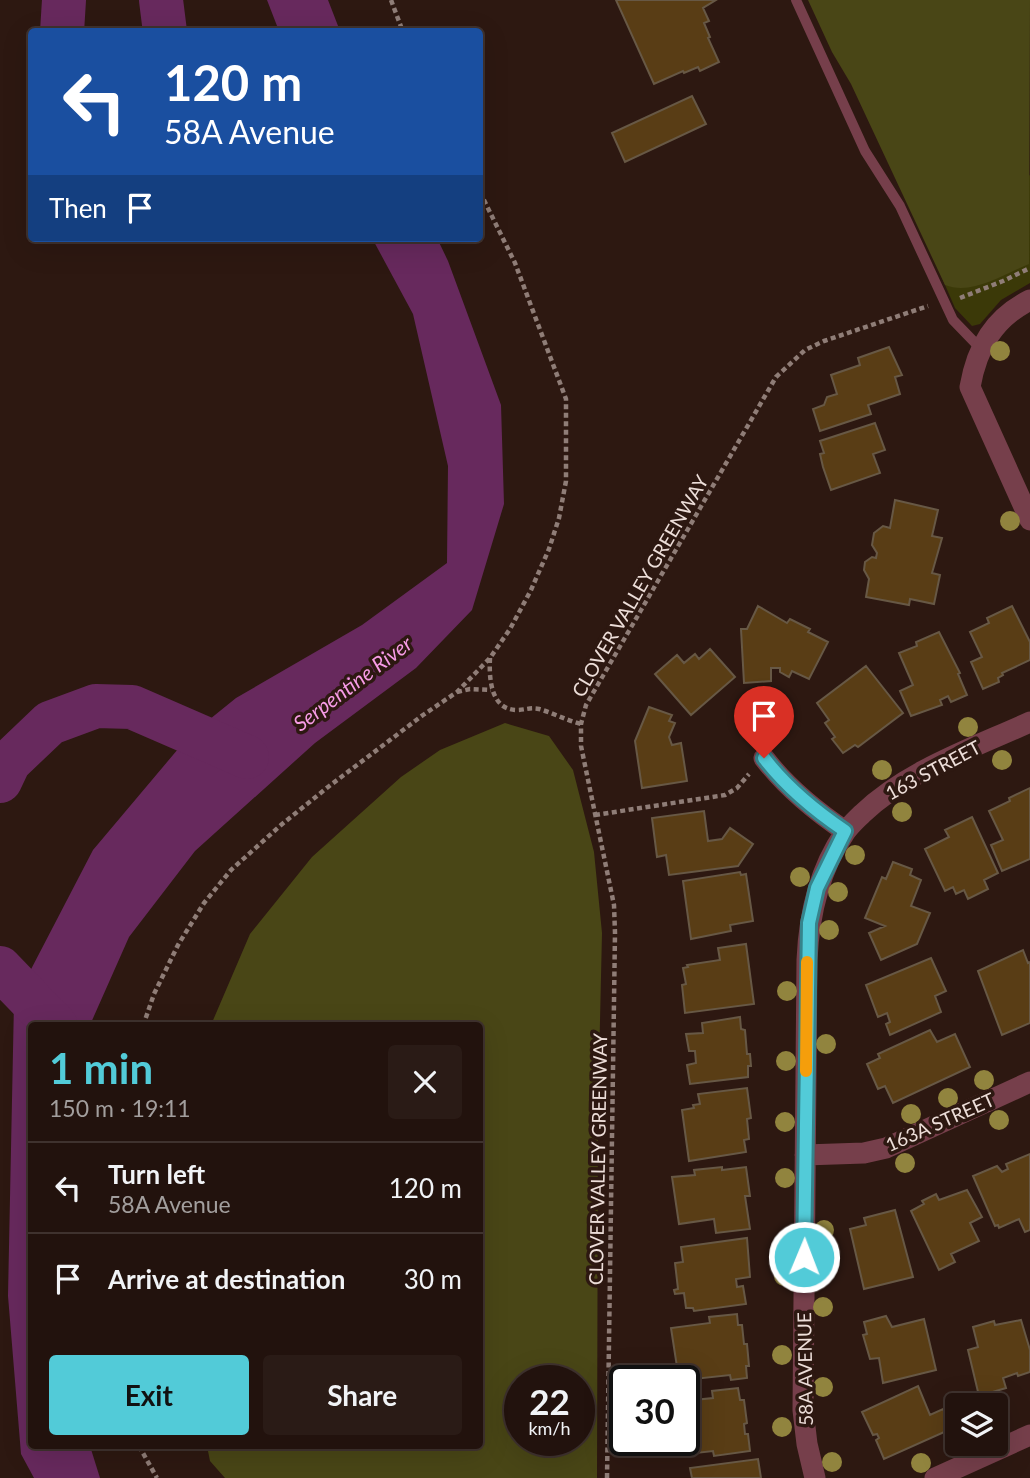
<!DOCTYPE html>
<html lang="en">
<head>
<meta charset="utf-8">
<style>
  :root { --surface:#22120d; --page:#2a1b16; --text:#f1f3f6; --muted:#a29e9d; --line:#3f322e; --accent:#52cbd8 }
  body { margin:0; font-family:Lato,sans-serif; background:var(--page); color:var(--text); height:100vh; display:flex; flex-direction:column; font-size:26px; white-space:nowrap }
  * { box-sizing:border-box; margin:0 }
  p { font-size:23px; color:var(--muted) }
  .icon { flex:none; width:38px; height:38px; fill:none; stroke:currentColor; stroke-width:2; stroke-linecap:round; stroke-linejoin:round }
  .map { position:relative; flex:1; overflow:hidden }
  .side { position:absolute; left:28px; top:1022px; width:455px; height:427px; display:flex; flex-direction:column; background:var(--surface); border-radius:7px; box-shadow:0 7px 28px #0002,0 0 0 2px var(--line) }
  .side>* { flex:none }
  .top-card { position:absolute; left:28px; top:28px; width:455px; height:214px; border-radius:7px; box-shadow:0 7px 28px #0002,0 0 0 2px var(--line); background:#1a4fa0; color:#fff; overflow:hidden }
  .fabs { position:absolute; left:945px; top:1393px; display:grid; gap:14px }
  .fabs a { display:grid; place-items:center; width:63px; height:63px; border-radius:7px; background:var(--surface); box-shadow:0 7px 28px #0002,0 0 0 2px var(--line); font-size:35px }
  .speed { position:absolute; left:504px; top:1365px; display:flex; gap:14px; font-size:35px; font-weight:700; text-align:center }
  .speed>* { display:grid; place-content:center; width:91px; height:91px; border-radius:50%; background:var(--surface); box-shadow:0 7px 28px #0002,0 0 0 2px var(--line); line-height:1 }
  .speed small { font-size:18px; font-weight:400 }
  .speed .limit { border:4px solid #111; border-radius:10px; background:#fff; color:#111 }
  .pin { position:absolute; display:grid; place-items:center; width:60px; height:60px; color:#fff; margin:-72px -30px; border-radius:50% 50% 50% 0; rotate:-45deg; box-shadow:0 0 7px #0007 }
  .pin .icon { rotate:45deg }
  .me { position:absolute; width:77px; margin:-38px; rotate:1deg; stroke-linejoin:round; filter:drop-shadow(0 0 5px #0008) }
  .turn { display:flex; align-items:center; gap:24px; height:147px; padding:0 21px; font-size:32px }
  .turn .icon { width:91px; height:91px; stroke-width:2.5 }
  .turn b { display:block; font-size:49px; line-height:60px }
  .then { display:flex; align-items:center; height:66px; padding:0 21px; background:#0003; gap:14px; font-size:26px }
  .round { display:grid; place-items:center; flex:none; width:74px; height:74px; border-radius:7px; background:var(--page) }
  .head { display:flex; align-items:center; justify-content:space-between; height:119px; padding:0 21px }
  h1 { font-size:42px; font-weight:700; line-height:52px; color:var(--accent) }
  .cta { display:flex; gap:14px; margin-top:auto; padding:14px 21px }
  .cta a { flex:1; height:80px; border-radius:7px; background:var(--accent); color:#111; font-size:28px; font-weight:700; line-height:80px; text-align:center }
  .cta a+a { background:var(--page); color:var(--text) }
  ul { padding:0; list-style:none }
  li { display:flex; align-items:center; gap:21px; height:91px; padding:0 21px; border-top:2px solid var(--line) }
  li div { flex:1 }
  li b { display:block; font-size:26px }
  li em { font-style:normal }
  .map>svg:first-child { display:block }
  .green { fill:#3b3908 }
  .forest { fill:#494616; fill-rule:evenodd }
  .water { fill:#67295d }
  .lines { fill:none; stroke-linecap:round; stroke-linejoin:round }
  .river { stroke:#67295d; stroke-width:44 }
  .building { fill:#593d15; stroke:#675845; stroke-width:2 }
  .path { stroke:#8f7d77; stroke-width:4.5; stroke-dasharray:5 3.5; stroke-linecap:butt }
  .lane { stroke:#763f4b; stroke-width:10 }
  .street { stroke:#763f4b; stroke-width:21 }
  .tree { fill:#91843e }
  .route-casing { stroke:#35848c; stroke-width:18 }
  .route { stroke:#52cbd8; stroke-width:12 }
  .slow { stroke:#f59e0b; stroke-width:12 }
  .labels { text-anchor:middle; stroke-width:7; stroke-linejoin:round; paint-order:stroke }
  .street-label { font-size:19px; fill:#edded9; stroke:#2d1811 }
  .water-label { font-size:21px; font-style:italic; fill:#f79be5; stroke:#2d1811 }
</style>
</head>
<body>
<div class="map">
<svg width="1030" height="1478" viewBox="0 0 1030 1478">
  <rect width="100%" height="100%" fill="#2d1811"/>
  <path class="green" d="M1030,175V283L1001,300L980,324L972,326L955,308L920,227Z"/>
  <path class="forest" d="M808,0H1030L1029,264C1004,274 972,296 945,285L851,84L832,52Z
    M505,723L549,736L573,770L594,852L602,933L598,1109L597,1478H225L210,1461L207,1446H480V1026L211,1025L250,934L312,857L401,777L440,750ZM520,1381H579V1440H520Z"/>
  <path class="water" d="M267,0H328L340,31H279Z
    M372,238H437L448,261L501,405L504,504L472,610L416,668L315,743L195,851L129,937L90,1025L32,1026V1446H90L100,1478H34L21,1454L8,1296L14,1002L93,850L189,736L236,698L362,625L447,563L448,466L413,314Z"/>
  <g class="lines">
    <path class="river" d="M161,0L165,32
      M62,32L64,0
      M0,781L9,762L50,723L96,706L132,707L247,757
      M0,968L56,1026"/>
  </g>
  <path class="building" d="M616,0H716L703,8L709,21L704,23L710,37L708,38L719,62L700,71L698,67L684,73L683,71L654,84Z
    M692,96L706,124L625,162L612,133Z
    M889,347L902,375L895,377L900,394L868,405L871,414L820,431L813,409L824,405L827,397L837,394L831,375L860,365L858,358Z
    M875,423L885,450L873,454L880,473L831,490L823,467L820,454L824,453L820,441Z
    M895,500L938,510L932,536L942,538L932,573L940,575L934,604L910,599L909,605L866,597L869,579L864,570L865,562L872,557L876,558L877,553L872,545L874,533L883,526L890,528Z
    M758,606L787,623L790,619L810,629L808,632L828,642L809,679L792,671L789,677L780,672V668H771V681L744,683L741,629H747Z
    M1012,606L1030,642V660L1002,673L1003,675L998,678L999,682L983,689L971,662L982,657L970,632L989,623L987,618Z
    M939,632L960,673L958,674L967,695L951,702L948,696L940,700L942,705L911,716L900,691L913,685L899,653L917,646L916,642Z
    M710,649L735,677L691,715L655,674L677,655L684,663L695,654L699,659Z
    M866,666L903,713L858,747L855,745L843,753L832,739L835,737L825,723L829,720L817,703Z
    M649,707L672,715L669,721L675,723L669,737L672,745L681,743L687,781L642,788L635,741Z
    M1030,788V859L1002,871L991,845L1003,840L989,811L1010,801L1009,798Z
    M704,811L708,841L722,839L730,828L753,844L738,866L669,875L666,855L657,857L652,818Z
    M972,817L998,873L984,880L988,889L968,899L964,890L956,894L953,887L945,891L925,849L949,837L945,830Z
    M893,862L912,869L910,875L921,880L911,906L930,913L917,944L881,960L869,933L885,926L865,918L882,877L886,879Z
    M740,872L741,875L746,874L753,921L730,925L731,931L691,939L683,881Z
    M746,944L754,1004L685,1013L682,985L686,984L683,968L688,967L687,965L720,960L718,948Z
    M1023,950L1028,963L1030,962V1023L1002,1035L978,971Z
    M931,958L946,991L935,996L941,1012L890,1035L886,1024L890,1022L887,1013L878,1017L866,985Z
    M740,1017L741,1029L745,1030L747,1054H750L751,1066H748V1077L690,1084L687,1065L696,1063L695,1051H689L686,1034L703,1033L702,1023Z
    M930,1030L937,1042L955,1034L970,1067L893,1103L885,1086L878,1089L867,1064L880,1058L878,1054Z
    M747,1088L751,1118L747,1119L749,1139L744,1140L746,1152L689,1161L682,1110L694,1108L693,1105L700,1104L698,1094Z
    M1030,1154V1230L1025,1232L1019,1219L999,1228L998,1225L995,1226L973,1176L997,1166L1002,1172L1008,1169L1006,1164Z
    M722,1167V1170L746,1167L750,1196H745L750,1229L716,1233L714,1219L679,1224L672,1177L695,1175L694,1170Z
    M967,1190L982,1217L970,1223L979,1241L951,1254L955,1262L939,1270L911,1211L924,1204L922,1201L936,1194L939,1200Z
    M895,1210L913,1277L864,1289L850,1229L866,1225L864,1218Z
    M747,1238L750,1277L736,1279L737,1287L743,1286L746,1304L694,1311L693,1308H686L684,1293L675,1294L674,1290L678,1289L675,1263L683,1262L681,1247Z
    M737,1314L738,1325H742L744,1344H747L749,1366H746L747,1378L731,1380L730,1375L694,1379L693,1365L677,1367L671,1328L710,1323L709,1317Z
    M886,1316L892,1327L924,1319L936,1370L883,1383L879,1358L870,1359L863,1335L867,1334L864,1322Z
    M1021,1320L1030,1350V1372L1018,1376L1017,1373L1003,1378L1006,1388L979,1396L968,1350L978,1347L973,1327L994,1321L995,1325Z
    M918,1386L930,1415L943,1409L951,1429L884,1459L876,1440L879,1438L877,1434L873,1435L862,1412Z
    M738,1388L740,1400H744L747,1423L744,1424L745,1434H748L750,1451L714,1456L713,1451L696,1453L694,1439L679,1442L684,1440V1401L713,1398L712,1391Z
    M758,1459L761,1478H692L690,1468Z"/>
  <g class="lines">
    <path class="path" d="M391,0L403,32
      M960,298L1003,281L1030,268
      M490,658C489,677 490,710 517,710C525,710 531,707 539,709C553,713 566,720 581,724
      M457,692L470,689L491,690
      M595,815L725,795L737,788L749,774
      M143,1026L154,994L178,945L204,903L231,870L281,825L328,787L423,715L457,692L490,658L510,629L531,590L549,549L559,518L566,481V399L515,263L480,192
      M139,1446L157,1478
      M607,1478L615,933L614,905L581,746V724L586,705L776,377L805,350L824,341L928,306"/>
    <path class="lane" d="M796,0L865,151L900,206L953,320L981,349"/>
    <path class="street" d="M1030,300C994,318 977,347 970,387L1030,520
      M764,758C787,788 814,810 845,831
      M805,1155L864,1153L886,1148L1030,1082
      M815,1478L807,1444L803,1410L807,960C809,915 818,872 844,834C849,826 856,820 862,814C908,770 973,748 1030,722
      M935,1478L1030,1435"/>
  </g>
  <g class="tree">
    <circle cx="1000" cy="351" r="10"/>
    <circle cx="1010" cy="521" r="10"/>
    <circle cx="968" cy="727" r="10"/>
    <circle cx="1002" cy="760" r="10"/>
    <circle cx="882" cy="770" r="10"/>
    <circle cx="902" cy="812" r="10"/>
    <circle cx="855" cy="855" r="10"/>
    <circle cx="800" cy="877" r="10"/>
    <circle cx="838" cy="892" r="10"/>
    <circle cx="829" cy="930" r="10"/>
    <circle cx="787" cy="991" r="10"/>
    <circle cx="826" cy="1044" r="10"/>
    <circle cx="786" cy="1061" r="10"/>
    <circle cx="984" cy="1080" r="10"/>
    <circle cx="948" cy="1098" r="10"/>
    <circle cx="911" cy="1114" r="10"/>
    <circle cx="999" cy="1120" r="10"/>
    <circle cx="785" cy="1122" r="10"/>
    <circle cx="905" cy="1163" r="10"/>
    <circle cx="785" cy="1178" r="10"/>
    <circle cx="824" cy="1230" r="10"/>
    <circle cx="784" cy="1276" r="10"/>
    <circle cx="823" cy="1307" r="10"/>
    <circle cx="782" cy="1355" r="10"/>
    <circle cx="823" cy="1387" r="10"/>
    <circle cx="782" cy="1427" r="10"/>
    <circle cx="832" cy="1462" r="10"/>
    <circle cx="921" cy="1463" r="10"/>
  </g>
  <g class="lines">
    <g class="route-casing">
      <path id="route" d="M764,758C787,788 814,810 845,831L817,888L809,923L804,1257"/>
    </g>
    <use href="#route" class="route"/>
    <path class="slow" d="M806,1071L807,962"/>
  </g>
  <g class="labels">
    <g class="street-label">
      <text transform="translate(640 586) rotate(-60)" y="7">CLOVER VALLEY GREENWAY</text>
      <text transform="translate(933 770) rotate(-28)" y="7">163 STREET</text>
      <text transform="translate(940 1122) rotate(-24)" y="7">163A STREET</text>
      <text transform="translate(598 1159) rotate(-89)" y="7">CLOVER VALLEY GREENWAY</text>
      <text transform="translate(805 1369) rotate(-91)" y="7">58A AVENUE</text>
    </g>
    <g class="water-label">
      <text transform="translate(353 684) rotate(-37)" y="7">Serpentine River</text>
    </g>
  </g>
</svg>
<div class="fabs">
<a><svg class="icon" aria-label="layers" viewBox="0 0 24 24"><path d="M12 4l9 5-9 5-9-5zM3 14l9 5 9-5"/></svg></a>
</div>
<div class="speed"><div>22<small>km/h</small></div><div class="limit">30</div></div>
<div class="pin" style="left:764px;top:758px;background:#d93025"><svg class="icon" aria-label="arrive" viewBox="0 0 24 24"><path d="M6 21V4h12l-3 4 3 4H6"/></svg></div>
<svg class="me" style="left:804px;top:1257px" viewBox="-20 -20 40 40"><circle r="17" fill="#52cbd8" stroke="#fff" stroke-width="3"/><path d="M0-11L8 9 0 5-8 9z" fill="#fff"/></svg>
<div class="top-card">
<div class="turn"><svg class="icon" aria-label="left" viewBox="0 0 24 24"><path d="M17 20v-9H6M10 6l-5 5 5 5"/></svg><div><b>120 m</b>58A Avenue</div></div>
<div class="then">Then<svg class="icon" aria-label="arrive" viewBox="0 0 24 24"><path d="M6 21V4h12l-3 4 3 4H6"/></svg></div>
</div>
<section class="side">
<div class="head"><div><h1>1 min</h1><p>150 m · 19:11</p></div><a class="round"><svg class="icon" aria-label="close" viewBox="0 0 24 24"><path d="M6 6l12 12M18 6L6 18"/></svg></a></div>
<ul>
<li><svg class="icon" aria-label="left" viewBox="0 0 24 24"><path d="M17 20v-9H6M10 6l-5 5 5 5"/></svg><div><b>Turn left</b><p>58A Avenue</p></div><em>120 m</em></li>
<li><svg class="icon" aria-label="arrive" viewBox="0 0 24 24"><path d="M6 21V4h12l-3 4 3 4H6"/></svg><div><b>Arrive at destination</b></div><em>30 m</em></li>
</ul>
<div class="cta"><a>Exit</a><a>Share</a></div>
</section>
</div>
</body>
</html>
